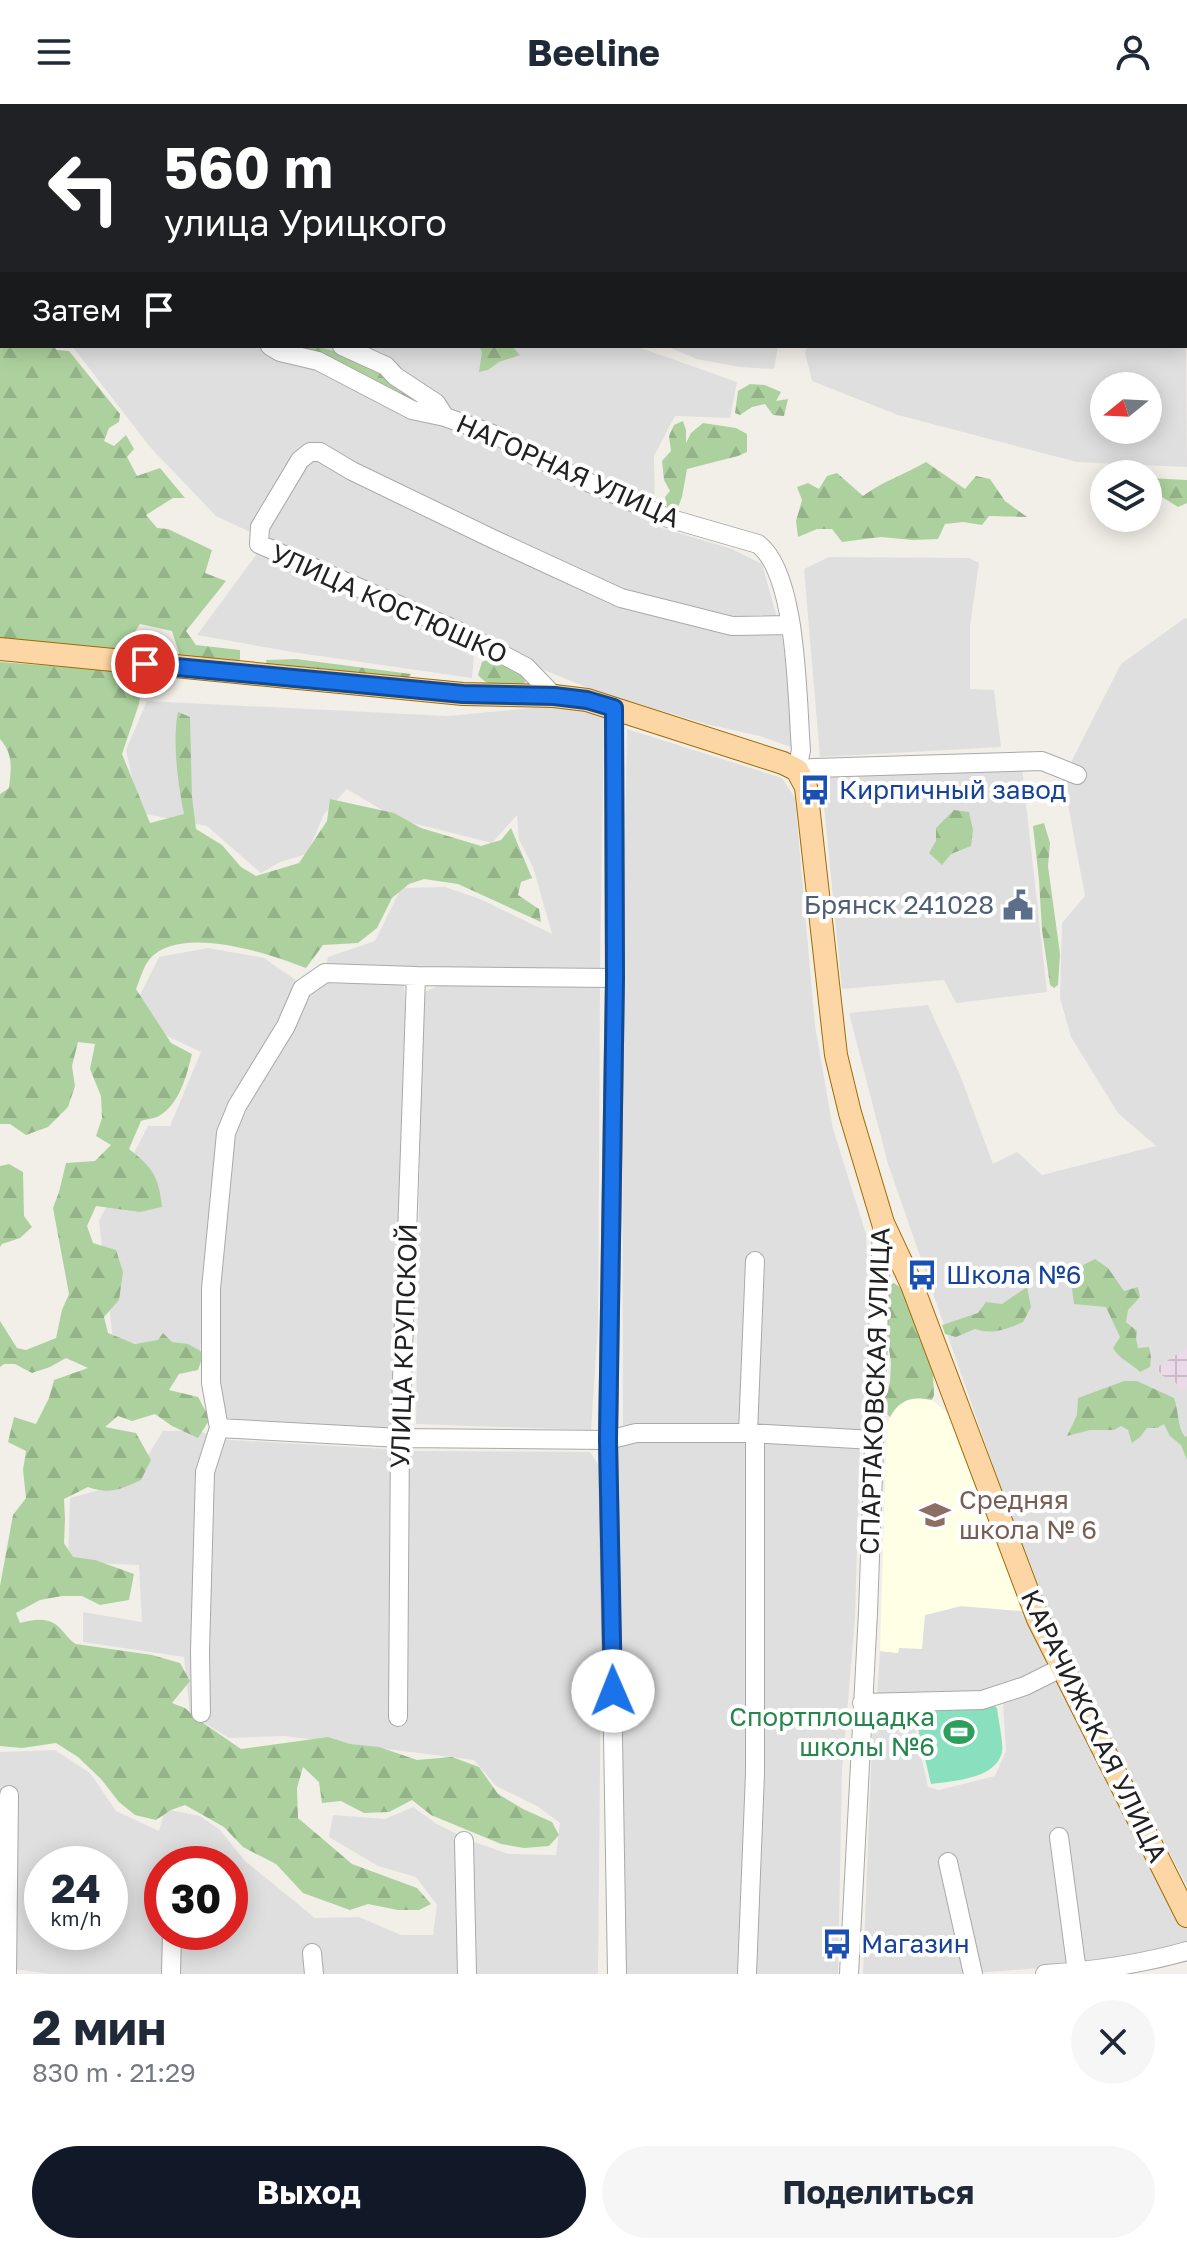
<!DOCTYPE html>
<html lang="ru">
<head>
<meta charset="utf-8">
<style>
  :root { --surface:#fff; --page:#f6f6f7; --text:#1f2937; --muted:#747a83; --accent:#111827 }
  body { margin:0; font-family:"Golos Text",sans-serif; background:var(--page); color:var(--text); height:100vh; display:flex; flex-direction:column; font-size:30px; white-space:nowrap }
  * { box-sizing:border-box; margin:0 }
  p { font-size:26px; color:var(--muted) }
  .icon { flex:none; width:44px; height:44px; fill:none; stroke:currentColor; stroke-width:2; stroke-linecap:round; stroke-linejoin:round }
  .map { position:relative; height:1870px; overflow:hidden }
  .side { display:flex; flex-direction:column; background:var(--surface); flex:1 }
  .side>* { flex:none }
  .hud { position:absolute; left:0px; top:0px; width:1188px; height:244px; box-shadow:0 4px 20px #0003; background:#202124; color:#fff; overflow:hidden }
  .needle { width:52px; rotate:252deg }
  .buttons { position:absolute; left:1090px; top:268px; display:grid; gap:16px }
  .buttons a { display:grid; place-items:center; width:72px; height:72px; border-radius:50%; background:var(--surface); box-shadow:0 4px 20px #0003; font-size:40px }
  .speed { position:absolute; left:24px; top:1742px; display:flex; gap:16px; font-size:40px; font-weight:700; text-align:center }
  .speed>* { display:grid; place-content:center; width:104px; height:104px; border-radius:50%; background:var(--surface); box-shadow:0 4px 20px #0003; line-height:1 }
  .speed small { font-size:20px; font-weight:400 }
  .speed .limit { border:12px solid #d22; background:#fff; color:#111 }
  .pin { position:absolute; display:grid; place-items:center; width:68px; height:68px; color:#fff; margin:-34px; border:4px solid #fff; border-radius:50%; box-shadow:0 2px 8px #0007 }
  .me { position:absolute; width:88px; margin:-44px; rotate:359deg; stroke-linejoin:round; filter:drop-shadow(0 0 6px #0008) }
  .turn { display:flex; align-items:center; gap:28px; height:168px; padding:0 32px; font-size:36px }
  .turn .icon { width:104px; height:104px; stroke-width:2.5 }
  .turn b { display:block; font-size:56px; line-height:68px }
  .then { display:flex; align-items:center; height:76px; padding:0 32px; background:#0003; gap:16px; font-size:30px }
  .round { display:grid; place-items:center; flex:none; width:84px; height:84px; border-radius:42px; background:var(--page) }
  .head { display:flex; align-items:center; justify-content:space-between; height:136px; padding:0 32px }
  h1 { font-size:48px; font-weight:700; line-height:60px }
  .button { display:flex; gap:16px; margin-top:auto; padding:16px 32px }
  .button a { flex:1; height:92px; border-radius:48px; background:var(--accent); color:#fff; font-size:32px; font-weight:700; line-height:92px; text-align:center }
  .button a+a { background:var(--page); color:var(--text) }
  header { display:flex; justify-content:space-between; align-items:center; height:104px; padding:0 32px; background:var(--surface); font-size:36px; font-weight:700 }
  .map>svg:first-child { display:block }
  .residential { fill:#e0dfdf; fill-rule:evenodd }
  .industrial { fill:url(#industrial-grid) }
  .education { fill:#ffffe5 }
  .forest { fill:url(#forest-firs) }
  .pitch { fill:#88e0be }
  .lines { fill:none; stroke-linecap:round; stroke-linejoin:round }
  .minor-casing { stroke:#a9a9a9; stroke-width:20 }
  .major-casing { stroke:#a06b00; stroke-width:24 }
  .minor { stroke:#fff; stroke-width:18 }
  .major { stroke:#fcd6a4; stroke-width:22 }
  .route-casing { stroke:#114b97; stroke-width:20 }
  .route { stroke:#1a73e8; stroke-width:14 }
  .labels { text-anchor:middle; stroke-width:8; stroke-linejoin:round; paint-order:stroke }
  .street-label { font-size:26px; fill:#222; stroke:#fff }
  .transit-label { font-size:26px; fill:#164399; stroke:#fff; text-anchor:start }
  .service-label { font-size:26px; fill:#4e5e75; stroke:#fff; text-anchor:end }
  .education-label { font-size:26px; fill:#785e54; stroke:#fff; text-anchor:start }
  .leisure-label { font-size:26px; fill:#27864d; stroke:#fff; text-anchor:end }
</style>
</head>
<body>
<header><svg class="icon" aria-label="menu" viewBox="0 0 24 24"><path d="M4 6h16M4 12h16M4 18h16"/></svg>Beeline<svg class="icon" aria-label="person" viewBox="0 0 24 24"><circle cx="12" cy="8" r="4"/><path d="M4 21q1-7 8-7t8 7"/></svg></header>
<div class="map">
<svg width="1187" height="1870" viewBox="0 0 1187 1870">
  <defs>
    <pattern id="industrial-grid" width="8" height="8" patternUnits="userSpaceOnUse" patternTransform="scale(2)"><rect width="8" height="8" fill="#ebdbe8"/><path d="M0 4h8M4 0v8" fill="none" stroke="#c9bcc7"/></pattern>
    <pattern id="forest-firs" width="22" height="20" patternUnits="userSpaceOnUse" patternTransform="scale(2)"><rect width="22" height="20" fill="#add19e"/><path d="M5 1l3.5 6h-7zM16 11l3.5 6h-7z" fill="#95b388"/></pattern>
  </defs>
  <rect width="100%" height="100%" fill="#f2efe9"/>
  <path class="residential" d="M98,0H479L478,2H101Z
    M1186,240L1187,363L1077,358L898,311L812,277L805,249L807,242H1186ZM1104,282H1148V326H1104Z
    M72,242H635L737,278L730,314L675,312L654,352L655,422L732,445L762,460L782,532L797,645L760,632L706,620L601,589L544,566L476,528L472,574L292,548L197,531L267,436L216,412L150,343Z
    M666,242H778L774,265L739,263L697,255Z
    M829,453L969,454L979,459L970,522V585L994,586L1001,643L820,653L804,465Z
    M1185,514L1187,515V1782L1059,1537L1003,1390L888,1060L849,909L928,901L960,971L993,1060L1017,1048L1042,1071L1156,1042L1118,1009L1071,933L1060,894L1062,819L1085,792L1063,674L1121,560Z
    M147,597L447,612L566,601L604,608L600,866L326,863L328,853L375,837L401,784L445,783L480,795L552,830L533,763L519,736L517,711L492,739L397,715L347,685L324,710L307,750L280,758L261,769L207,722L140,709L126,646Z
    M627,625L782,674L795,694L815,922L833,1025L866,1130L869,1224L861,1330L623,1321L622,900Z
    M1022,664L1047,888L956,899L944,876L842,885L821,671Z
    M208,844L264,854L297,877L217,1039L200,1250L113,1236L99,1117L148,1022H170L201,948L152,925L140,891L159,853Z
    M323,879L404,881L406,913L402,1139L397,1324L380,1329L227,1321L217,1285V1176L231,1035L307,888Z
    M445,879L600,882L598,1220L591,1326L416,1320L422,889Z
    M163,1327H198L231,1336L420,1347L590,1348L603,1368L598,1870H50L6,1864L0,1870V1648L55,1646L90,1669L116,1707L159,1727L165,1705L200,1712L220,1726L245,1757L315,1814L359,1813L401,1831H433L437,1801L416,1773L378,1762L329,1733L333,1711L385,1715L413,1703L437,1720L471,1737L509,1750L556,1751L560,1719L537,1702L496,1682L474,1656L284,1632L229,1634L190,1610L184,1553L83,1538V1508L142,1518L139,1461L68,1458L70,1394L132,1377ZM42,1760H110V1828H42ZM162,1760H230V1828H162Z
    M632,1334L860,1341L855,1514L842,1667L838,1870H624L616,1346Z
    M961,1502L1022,1507L1049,1565L1006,1584L960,1592L877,1593L880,1547L898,1549L899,1544L924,1511Z
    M1056,1577L1177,1801L1187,1824V1843L1081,1861L961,1870H863L873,1612L878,1608L904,1603L911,1606L928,1683L939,1686L995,1672L1006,1647L1003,1598Z"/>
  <path class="industrial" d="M1016,0H1187V147L1186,2H1016Z
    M1187,1244V1284L1181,1287L1174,1276L1163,1272L1156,1264Z"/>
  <path class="education" d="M912,1293L932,1296L948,1309L1022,1507L961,1502L925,1511L922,1545L899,1544L898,1549L880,1547L887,1320L895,1304Z"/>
  <path class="forest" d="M0,159L2,161V242H53L57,246L69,247L120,310L119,318L109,324L104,337L114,342L126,331L134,345L127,353L137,372L160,364L185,394H173L146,411L157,424L168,425L212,446L205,469L226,477L186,527L196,541L240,546V557L181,555L172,527L140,520L124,545L0,535Z
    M276,242H315L349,251L381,265L416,296L409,297Z
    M479,242H512L520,251L499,258L488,266L479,268L482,248Z
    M750,280L765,281L781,288L776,297L788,295L784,312L773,311L765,300L752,303L740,311L735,309L738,287Z
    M683,317L686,326V339L691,329L703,319L736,324L747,330V348L738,352L687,365L682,393L675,411L668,407L665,393L670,387L664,376L662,357L671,347L669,332L674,321Z
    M926,358L965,385L976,372L990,375L1005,397L1027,413L989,412L982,421L963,418L945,420L938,435L913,436L881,433L842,438L832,425H817L798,433L796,417L802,396L797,383L808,379L819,385L827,372L837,369L863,392C883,377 906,370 926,358Z
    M1148,374L1187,376V399L1178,403L1148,384Z
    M491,554L517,565L526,578C509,586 491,586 478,571L482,558Z
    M296,555L411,570L405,578L267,562L266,556Z
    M0,558L130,568L142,580L139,600L122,650L150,719L184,710C178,681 172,636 178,608L190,613L192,693L196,725L222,741L241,763L256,772L299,759L327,717L330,695L394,709L421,724L481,742L501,736L511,724L532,774L521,778L518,791L539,805L541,818L458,780L424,775L409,780L392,794L377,824L358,839L323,841L306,864C271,850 178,819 149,856C143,863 140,876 136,885L171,939L192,950C187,970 180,1000 159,1012C154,1015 146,1015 141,1017L129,1045C153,1064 159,1073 162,1103L140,1108L96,1102L87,1122L93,1139L116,1146L123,1168L119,1196L104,1213L108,1229L135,1240L158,1236L163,1229L172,1238L188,1240L204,1249L198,1266L179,1270L169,1286L198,1293L210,1315L198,1334L172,1322L155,1310L132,1317L118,1312L105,1323L136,1329L151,1356L141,1376C121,1385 110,1391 88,1383L64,1395L65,1416L64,1439L73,1453L95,1456L134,1470L129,1496L100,1501L82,1492H62L40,1496L16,1509L20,1519C31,1516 45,1513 55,1520C63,1525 67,1535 76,1540L152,1551L180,1559L190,1577L172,1599L185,1604L196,1614L241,1645L328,1633L350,1640L379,1643L417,1656L452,1653L479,1663L498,1690L523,1705L552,1718L559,1731L549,1742L524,1744L501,1740L431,1711L412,1696L389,1708L364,1709L341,1697L322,1699L319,1678L303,1663L297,1684L298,1714L352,1760L417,1784L431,1800L419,1806H398L368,1800L350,1806L303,1789L276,1760L243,1743L224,1723L185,1701L171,1706L156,1716L135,1711L119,1698L101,1675L78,1653L56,1639L22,1644L0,1642V1482L13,1411L26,1394L23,1366L26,1347L8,1338L14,1313L36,1320L49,1294L54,1276L88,1264L66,1254L50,1263L32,1269L15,1260H4L0,1263V1217L17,1244L26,1246L56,1234L62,1206L69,1190L53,1104L59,1088L66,1059L95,1057L111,1041L96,1032L102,1014L101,992L90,965L95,940L78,938L72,962L75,982L68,1003L48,1023L26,1031L10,1020H0V690L9,684C11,665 14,651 0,635Z
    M954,706L969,708L973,726L971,742L951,750L942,761L929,749L936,737V724Z
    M1044,719L1050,739L1048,762L1060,850L1058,881L1054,884L1050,881L1042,826L1039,776L1033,722Z
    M9,1060L23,1068L24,1112L32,1123L20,1134L2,1140L0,1143V1062Z
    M1095,1155L1108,1164L1124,1187L1138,1183L1140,1193L1128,1206L1126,1218L1137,1227L1136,1234L1138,1244L1149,1243L1151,1253L1150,1263L1140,1268C1132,1260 1118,1254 1113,1244L1120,1233L1106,1203L1074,1200L1071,1177L1082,1174L1083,1161Z
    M894,1179L904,1186L933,1270L934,1291L932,1296C912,1292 900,1295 890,1313L885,1308V1295L890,1278L891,1259L886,1222L889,1181Z
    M1027,1183L1031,1203L1023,1218C1007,1225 992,1231 975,1225L956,1233L945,1230L942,1221L978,1209L986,1198L1002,1200Z
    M1124,1277H1137L1174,1294C1179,1307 1177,1323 1185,1333L1187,1332V1356L1181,1341L1170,1332L1164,1320L1157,1324H1147L1140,1333L1132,1339L1128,1326L1121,1322L1114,1326H1090L1067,1332L1077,1311L1078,1294Z"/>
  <path class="pitch" d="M991,1599L997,1604C998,1614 1004,1641 1002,1648C996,1675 953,1677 931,1680L914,1608Z"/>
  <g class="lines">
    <g class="minor-casing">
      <path id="minor" d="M978,0L979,2
        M0,24L2,26
        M0,61L2,63
        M1186,165H1187
        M270,242L280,248L318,257L412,306L445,313
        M342,242L386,262L395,272L436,299L445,313L498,332L561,366L668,414L758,440C798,470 797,598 801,646L797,666L814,664L1042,657L1077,671
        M554,592L526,563L458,527L259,440L260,423L300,356L310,348H320L352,367L493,435L621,494L732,522L791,521
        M614,604L615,874L608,1336L617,1870
        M219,1324L400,1334L608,1336L636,1329H748L874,1336
        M748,1329L755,1157
        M862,1599L982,1596L1025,1582L1061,1564
        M201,1609L200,1547L205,1368L219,1324L211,1279V1185L226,1029L237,1002L286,922L302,885L325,869L416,872L615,874
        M398,1613L400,1334L416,872
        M1059,1733L1077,1868
        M464,1737L467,1870
        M948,1758L973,1870
        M312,1849L314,1870
        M7,1870L9,1691
        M171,1870L172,1828
        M747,1870L755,1669V1330
        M849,1870L868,1508L882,1121
        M1045,1870C1093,1867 1141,1860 1187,1847"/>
    </g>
    <g class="major-casing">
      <path id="major" d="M0,545L463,590L554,592L587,596L783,659L797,666L806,683L836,951L850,1009L883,1119L912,1181L1038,1515L1187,1812"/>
    </g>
    <use href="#minor" class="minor"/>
    <use href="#major" class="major"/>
  </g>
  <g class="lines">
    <g class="route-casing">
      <path id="route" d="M145,560L463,590L554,592L587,596L614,604L615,874L608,1336L613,1587"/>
    </g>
    <use href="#route" class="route"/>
  </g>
  <defs>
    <g id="bus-bare" transform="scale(2.4)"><path d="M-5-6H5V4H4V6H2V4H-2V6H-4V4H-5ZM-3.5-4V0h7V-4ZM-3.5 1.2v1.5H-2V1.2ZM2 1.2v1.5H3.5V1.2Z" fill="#1a4fb4" stroke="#fff" stroke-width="2.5" paint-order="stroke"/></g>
    <g id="civic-bare" transform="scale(2.4)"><path d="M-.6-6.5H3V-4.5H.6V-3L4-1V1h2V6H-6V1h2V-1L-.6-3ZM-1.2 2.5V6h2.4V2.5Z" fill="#5c6f8a" stroke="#fff" stroke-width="2.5" paint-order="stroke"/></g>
    <g id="school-bare" transform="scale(2.4)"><path d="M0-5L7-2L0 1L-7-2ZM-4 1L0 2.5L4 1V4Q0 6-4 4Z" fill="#8d6e63" stroke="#fff" stroke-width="2.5" paint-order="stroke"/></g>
    <g id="stadium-bare" transform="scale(2.4)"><path d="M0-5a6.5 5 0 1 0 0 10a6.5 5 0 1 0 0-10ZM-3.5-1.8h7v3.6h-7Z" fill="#2e9e5b" stroke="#fff" stroke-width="2.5" paint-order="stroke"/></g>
  </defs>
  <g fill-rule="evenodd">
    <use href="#bus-bare" x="815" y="686"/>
    <use href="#civic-bare" x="1018" y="801"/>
    <use href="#bus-bare" x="922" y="1171"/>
    <use href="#school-bare" x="935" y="1411"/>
    <use href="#stadium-bare" x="959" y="1628"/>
    <use href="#bus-bare" x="837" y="1840"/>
  </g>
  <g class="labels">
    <g class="street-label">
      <text transform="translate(568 367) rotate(24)" y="9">НАГОРНАЯ УЛИЦА</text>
      <text transform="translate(389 500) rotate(24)" y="9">УЛИЦА КОСТЮШКО</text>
      <text transform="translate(404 1242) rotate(-88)" y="9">УЛИЦА КРУПСКОЙ</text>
      <text transform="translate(875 1287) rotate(-88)" y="9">СПАРТАКОВСКАЯ УЛИЦА</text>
      <text transform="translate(1094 1622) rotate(64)" y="9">КАРАЧИЖСКАЯ УЛИЦА</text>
    </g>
    <g class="transit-label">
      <text x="839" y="695">Кирпичный завод</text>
      <text x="946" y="1180">Школа №6</text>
      <text x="861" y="1849">Магазин</text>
    </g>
    <g class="service-label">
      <text x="994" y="810">Брянск 241028</text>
    </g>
    <g class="education-label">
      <text x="959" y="1405">Средняя<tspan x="959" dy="30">школа № 6</tspan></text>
    </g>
    <g class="leisure-label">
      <text x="935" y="1622">Спортплощадка<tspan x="935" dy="30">школы №6</tspan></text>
    </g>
  </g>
</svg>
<div class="buttons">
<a><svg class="needle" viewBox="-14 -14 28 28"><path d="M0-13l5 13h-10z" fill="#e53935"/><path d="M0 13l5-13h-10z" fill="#747a83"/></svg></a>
<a><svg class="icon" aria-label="layers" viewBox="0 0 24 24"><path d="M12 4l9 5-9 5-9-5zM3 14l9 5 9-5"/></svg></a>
</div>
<div class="speed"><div>24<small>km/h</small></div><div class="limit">30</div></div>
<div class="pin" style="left:145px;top:560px;background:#d93025"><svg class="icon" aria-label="arrive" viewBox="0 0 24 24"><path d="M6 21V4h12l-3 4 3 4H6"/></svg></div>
<svg class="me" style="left:613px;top:1587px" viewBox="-20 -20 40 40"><circle r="19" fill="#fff"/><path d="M0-13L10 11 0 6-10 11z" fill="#1a73e8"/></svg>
<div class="hud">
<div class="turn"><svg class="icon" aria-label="left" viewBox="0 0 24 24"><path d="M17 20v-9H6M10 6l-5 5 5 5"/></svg><div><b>560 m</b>улица Урицкого</div></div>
<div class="then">Затем<svg class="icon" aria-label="arrive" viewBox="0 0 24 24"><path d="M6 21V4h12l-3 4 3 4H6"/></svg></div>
</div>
</div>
<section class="side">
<div class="head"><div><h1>2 мин</h1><p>830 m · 21:29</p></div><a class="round"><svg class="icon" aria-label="close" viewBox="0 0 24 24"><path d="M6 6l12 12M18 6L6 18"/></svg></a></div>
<div class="button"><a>Выход</a><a>Поделиться</a></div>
</section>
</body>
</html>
